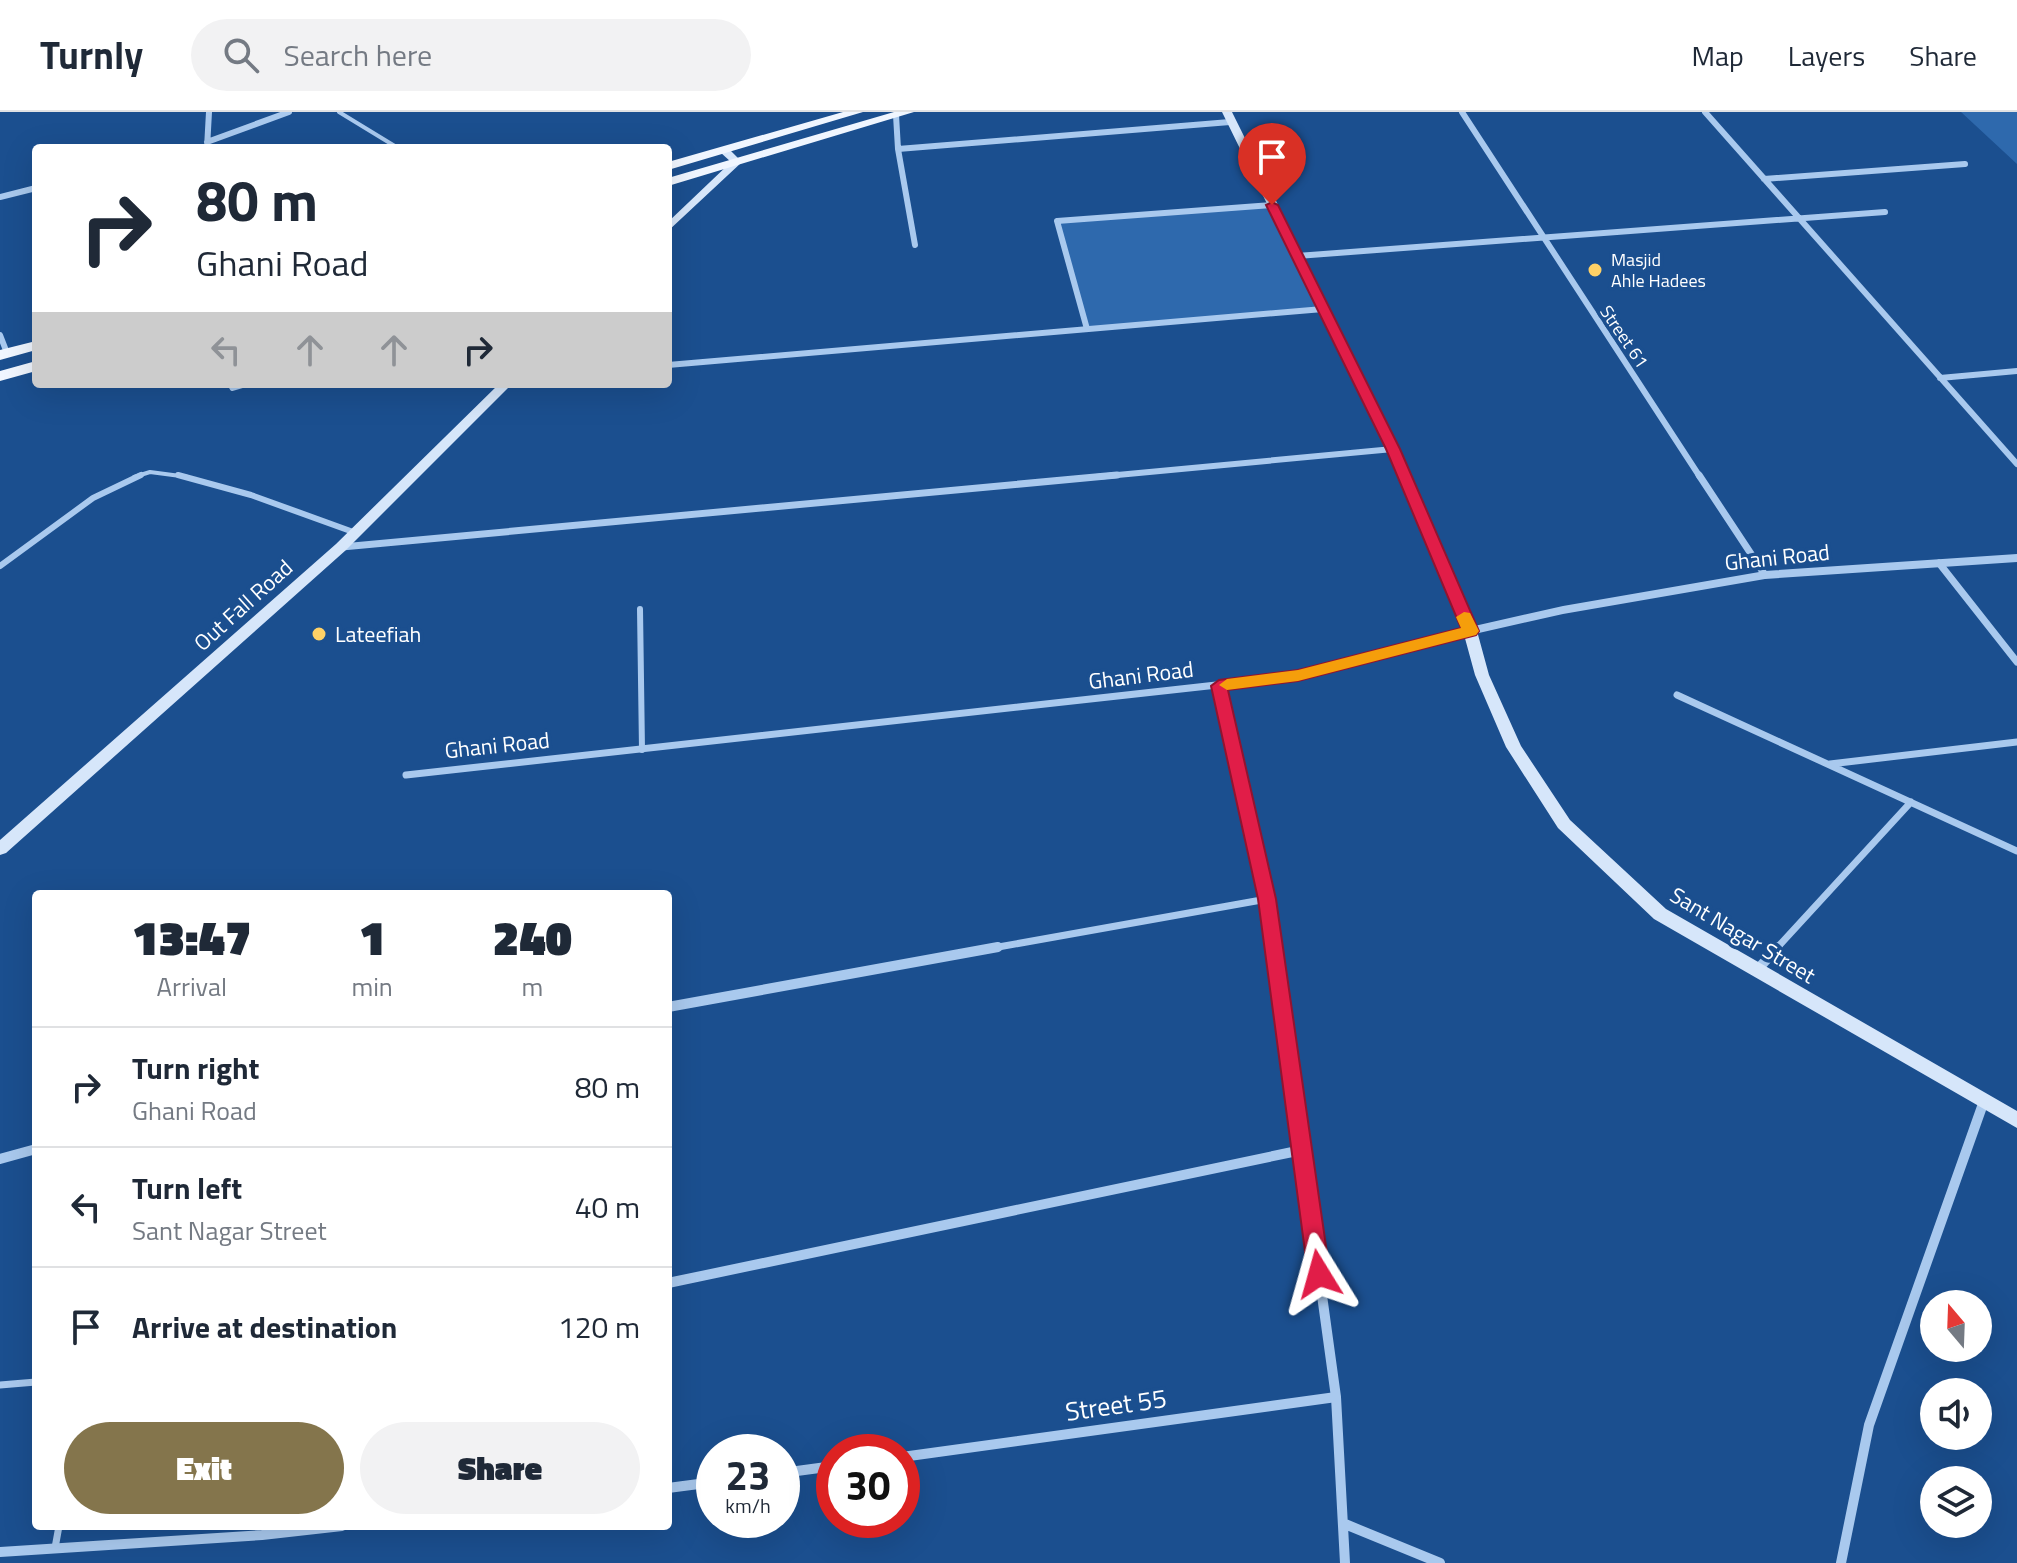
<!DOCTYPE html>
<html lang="en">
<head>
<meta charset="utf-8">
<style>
  :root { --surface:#fff; --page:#f2f2f3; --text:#1f2937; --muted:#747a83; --line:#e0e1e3; --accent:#84754c }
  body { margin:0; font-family:"Titillium Web",sans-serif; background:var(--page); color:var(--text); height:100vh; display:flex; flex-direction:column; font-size:30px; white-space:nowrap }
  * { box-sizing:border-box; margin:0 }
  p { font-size:26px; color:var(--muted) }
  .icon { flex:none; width:44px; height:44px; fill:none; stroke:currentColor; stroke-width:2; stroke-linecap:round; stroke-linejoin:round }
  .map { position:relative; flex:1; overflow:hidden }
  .drawer { position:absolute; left:32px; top:778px; width:640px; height:640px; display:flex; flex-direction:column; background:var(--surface); border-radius:8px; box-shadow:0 8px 32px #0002 }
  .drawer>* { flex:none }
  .banner { position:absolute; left:32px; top:32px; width:640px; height:244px; border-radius:8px; box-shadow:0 8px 32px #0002; background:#fff; color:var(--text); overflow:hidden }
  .needle { width:52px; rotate:341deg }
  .fabs { position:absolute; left:1920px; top:1178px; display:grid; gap:16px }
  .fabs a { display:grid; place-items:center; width:72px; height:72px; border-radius:50%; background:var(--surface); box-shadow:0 8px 32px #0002; font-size:40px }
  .speed { position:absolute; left:696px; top:1322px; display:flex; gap:16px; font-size:40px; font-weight:700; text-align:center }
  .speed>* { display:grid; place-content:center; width:104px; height:104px; border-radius:50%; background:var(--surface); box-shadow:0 8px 32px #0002; line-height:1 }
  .speed small { font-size:20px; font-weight:400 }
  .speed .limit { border:12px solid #d22; background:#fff; color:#111 }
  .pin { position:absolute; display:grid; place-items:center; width:68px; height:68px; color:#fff; margin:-82px -34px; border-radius:50% 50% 50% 0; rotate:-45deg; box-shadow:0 0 8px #0007 }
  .pin .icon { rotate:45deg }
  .me { position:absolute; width:88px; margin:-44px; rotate:352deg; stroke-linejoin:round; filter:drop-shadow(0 0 6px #0008) }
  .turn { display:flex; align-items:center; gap:28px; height:168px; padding:0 32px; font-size:36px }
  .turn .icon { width:104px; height:104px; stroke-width:2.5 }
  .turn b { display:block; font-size:56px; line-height:68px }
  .lanes { display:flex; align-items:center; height:76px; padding:0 32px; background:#0003; justify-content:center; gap:40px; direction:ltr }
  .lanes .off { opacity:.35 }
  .eta { display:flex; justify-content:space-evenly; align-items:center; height:136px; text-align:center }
  .eta b { font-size:48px; font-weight:800; line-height:56px }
  .cta { display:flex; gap:16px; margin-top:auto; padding:16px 32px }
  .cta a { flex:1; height:92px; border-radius:48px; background:var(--accent); color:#fff; font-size:32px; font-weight:800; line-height:92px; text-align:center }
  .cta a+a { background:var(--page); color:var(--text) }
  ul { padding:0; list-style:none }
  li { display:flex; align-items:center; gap:24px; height:120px; padding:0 32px; border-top:2px solid var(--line) }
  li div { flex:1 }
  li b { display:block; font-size:30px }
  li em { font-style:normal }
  header { display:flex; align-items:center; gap:48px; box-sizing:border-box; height:112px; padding:0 40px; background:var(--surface); border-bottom:2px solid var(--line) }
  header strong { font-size:38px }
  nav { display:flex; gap:44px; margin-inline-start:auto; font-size:28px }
  .search { width:560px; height:72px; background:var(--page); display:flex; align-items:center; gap:20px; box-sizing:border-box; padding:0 28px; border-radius:44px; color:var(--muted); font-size:30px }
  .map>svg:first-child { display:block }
  .green { fill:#2e69ad }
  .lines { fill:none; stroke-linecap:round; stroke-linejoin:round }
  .service-far2 { stroke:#a9c9ee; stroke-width:4 }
  .service-far1 { stroke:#a9c9ee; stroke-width:6 }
  .service { stroke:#a9c9ee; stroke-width:7 }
  .minor-far2 { stroke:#a9c9ee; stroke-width:6 }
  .minor-far1 { stroke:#a9c9ee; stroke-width:7 }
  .minor { stroke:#a9c9ee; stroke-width:10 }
  .tertiary { fill:#a9c9ee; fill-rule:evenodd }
  .secondary { fill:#d6e6fa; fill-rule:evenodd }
  .primary { fill:#f0f6ff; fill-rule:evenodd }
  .route { fill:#e11d48; stroke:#92132f; stroke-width:2 }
  .slow { fill:#f59e0b }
  .poi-dot { fill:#ffd166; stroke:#1b4f8f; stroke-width:3 }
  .labels { text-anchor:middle; stroke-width:7; stroke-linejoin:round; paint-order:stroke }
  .far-poi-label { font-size:18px; fill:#fff; stroke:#1b4f8f; text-anchor:start }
  .far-street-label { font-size:18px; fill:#fff; stroke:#1b4f8f }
  .street-label { font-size:22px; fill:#fff; stroke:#1b4f8f }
  .poi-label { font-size:22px; fill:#fff; stroke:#1b4f8f; text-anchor:start }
  .near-street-label { font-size:26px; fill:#fff; stroke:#1b4f8f }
</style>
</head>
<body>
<header>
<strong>Turnly</strong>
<div class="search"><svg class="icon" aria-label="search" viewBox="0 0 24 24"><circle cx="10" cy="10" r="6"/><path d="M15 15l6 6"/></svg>Search here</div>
<nav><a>Map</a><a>Layers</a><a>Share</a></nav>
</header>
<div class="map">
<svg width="2017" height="1451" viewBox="0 0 2017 1451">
  <rect width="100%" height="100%" fill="#1b4f8f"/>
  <path class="green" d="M1961,0H2017V52Z
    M1272,93L1323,197L1087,217L1057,109Z"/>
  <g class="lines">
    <path class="service-far2" d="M339,0L398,36
      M229,272L232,277L249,272
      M134,365L150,360L188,365"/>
    <path class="service-far1" d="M178,363L251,383L356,421
      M0,454L93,386L141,363
      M640,497L642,638"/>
    <path class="service" d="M0,1273L36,1270
      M55,1436L59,1414"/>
    <path class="minor-far2" d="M1462,0L1700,365
      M1705,0L2017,352
      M896,3L898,37L915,133
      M207,30L289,0
      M207,36L209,0
      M898,37L1230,10
      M1764,67L1965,52
      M0,85L36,76
      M1297,144L1885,100
      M1087,217L1057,109L1272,93
      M0,223L7,241
      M668,253L1323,197
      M1940,266L2017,259
      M1096,365L1393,337"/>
    <path class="minor-far1" d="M1699,363L1765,463
      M342,435L1117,363
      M1939,451L2017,550
      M1219,574L1267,787
      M1677,583L2017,739
      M1830,652L2017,630
      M406,663L1298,564L1470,519
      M987,837L1267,787L1274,837
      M1776,837L1911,690"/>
    <path class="minor" d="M1274,835L1336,1285L1345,1451
      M1757,858L1778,835
      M668,895L998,835
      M0,1047L36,1037
      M668,1171L1302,1038
      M902,1345L1336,1285
      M782,1361L834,1354
      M668,1376L714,1370
      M1345,1412L1440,1451
      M0,1440L262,1423L342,1414
      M1841,1451L1869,1313L1984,989"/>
    <path class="tertiary" d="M2017,442V450L1765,467L1563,502L1470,523L1464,519L1470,515L1563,494L1765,459Z"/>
    <path class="secondary" d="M1222,0H1232L1399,337L1477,519L1489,563L1521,634L1570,708L1666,797L2017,999V1016L1654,807L1558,716L1506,635L1475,563L1463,519L1387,337Z
      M720,36H728L742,50L668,119V110L731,50L720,40Z
      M499,272H512L346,438L6,741L0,743V728L336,432Z"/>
    <path class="primary" d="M843,0H863L668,58V50Z
      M894,0H914L668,74V66Z
      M36,229V238L0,248V238Z
      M36,249V259L0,269V259Z"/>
  </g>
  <path class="route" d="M1272,90L1278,93L1400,337L1479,519L1476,523L1298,569L1228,578L1276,787L1330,1162L1327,1169L1319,1172L1311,1169L1308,1162L1258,787L1211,574L1219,568L1298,558L1461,516L1386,337L1266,93Z"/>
  <path class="slow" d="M1464,500L1470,501L1479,519L1476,523L1298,569L1227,578L1219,573L1227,567L1298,558L1461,516L1456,505Z"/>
  <g class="poi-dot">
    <circle cx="1595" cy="158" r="8"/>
    <circle cx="319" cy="522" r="8"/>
  </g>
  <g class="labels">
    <g class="far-poi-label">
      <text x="1611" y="154">Masjid<tspan x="1611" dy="21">Ahle Hadees</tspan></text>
    </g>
    <g class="far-street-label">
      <text transform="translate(1624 225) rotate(56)" y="6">Street 61</text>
    </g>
    <g class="street-label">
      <text transform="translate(1777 445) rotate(-6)" y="8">Ghani Road</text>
      <text transform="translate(243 493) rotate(-42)" y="8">Out Fall Road</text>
      <text transform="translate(1141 563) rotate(-7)" y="8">Ghani Road</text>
      <text transform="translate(497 633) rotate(-6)" y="8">Ghani Road</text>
      <text transform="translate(1743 823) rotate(31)" y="8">Sant Nagar Street</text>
    </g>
    <g class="poi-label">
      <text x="335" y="530">Lateefiah</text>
    </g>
    <g class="near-street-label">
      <text transform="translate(1116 1293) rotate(-8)" y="9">Street 55</text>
    </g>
  </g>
</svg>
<div class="fabs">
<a><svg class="needle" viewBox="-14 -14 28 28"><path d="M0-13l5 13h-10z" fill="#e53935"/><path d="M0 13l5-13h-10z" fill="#747a83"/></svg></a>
<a><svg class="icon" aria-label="sound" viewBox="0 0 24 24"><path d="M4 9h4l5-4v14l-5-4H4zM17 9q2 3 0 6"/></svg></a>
<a><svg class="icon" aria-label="layers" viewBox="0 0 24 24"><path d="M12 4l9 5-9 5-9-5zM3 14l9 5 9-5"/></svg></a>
</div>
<div class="speed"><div>23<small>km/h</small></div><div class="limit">30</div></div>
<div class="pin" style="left:1272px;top:93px;background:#d93025"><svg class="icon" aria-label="arrive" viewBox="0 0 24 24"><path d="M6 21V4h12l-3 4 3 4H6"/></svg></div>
<svg class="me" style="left:1319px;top:1162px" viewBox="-20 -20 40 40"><path d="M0-17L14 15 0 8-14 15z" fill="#e11d48" stroke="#fff" stroke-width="4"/></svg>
<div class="banner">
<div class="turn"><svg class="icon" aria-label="right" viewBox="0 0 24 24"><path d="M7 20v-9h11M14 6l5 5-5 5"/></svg><div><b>80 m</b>Ghani Road</div></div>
<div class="lanes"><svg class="icon off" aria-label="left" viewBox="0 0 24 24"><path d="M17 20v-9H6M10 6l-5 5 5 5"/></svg><svg class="icon off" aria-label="ahead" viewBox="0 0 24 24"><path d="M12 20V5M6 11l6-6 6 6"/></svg><svg class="icon off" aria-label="ahead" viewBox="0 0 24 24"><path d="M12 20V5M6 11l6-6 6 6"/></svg><svg class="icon" aria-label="right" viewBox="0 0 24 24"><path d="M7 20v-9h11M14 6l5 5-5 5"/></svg></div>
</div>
<section class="drawer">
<div class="eta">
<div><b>13:47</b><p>Arrival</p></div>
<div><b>1</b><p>min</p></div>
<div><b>240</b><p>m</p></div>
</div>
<ul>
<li><svg class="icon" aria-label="right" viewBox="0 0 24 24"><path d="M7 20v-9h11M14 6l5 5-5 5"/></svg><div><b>Turn right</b><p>Ghani Road</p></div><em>80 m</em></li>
<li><svg class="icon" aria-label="left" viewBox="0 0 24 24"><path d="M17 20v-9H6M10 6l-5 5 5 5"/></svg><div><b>Turn left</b><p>Sant Nagar Street</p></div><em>40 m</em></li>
<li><svg class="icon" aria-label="arrive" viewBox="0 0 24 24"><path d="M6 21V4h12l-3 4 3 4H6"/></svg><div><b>Arrive at destination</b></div><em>120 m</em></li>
</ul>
<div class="cta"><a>Exit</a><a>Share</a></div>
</section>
</div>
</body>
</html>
